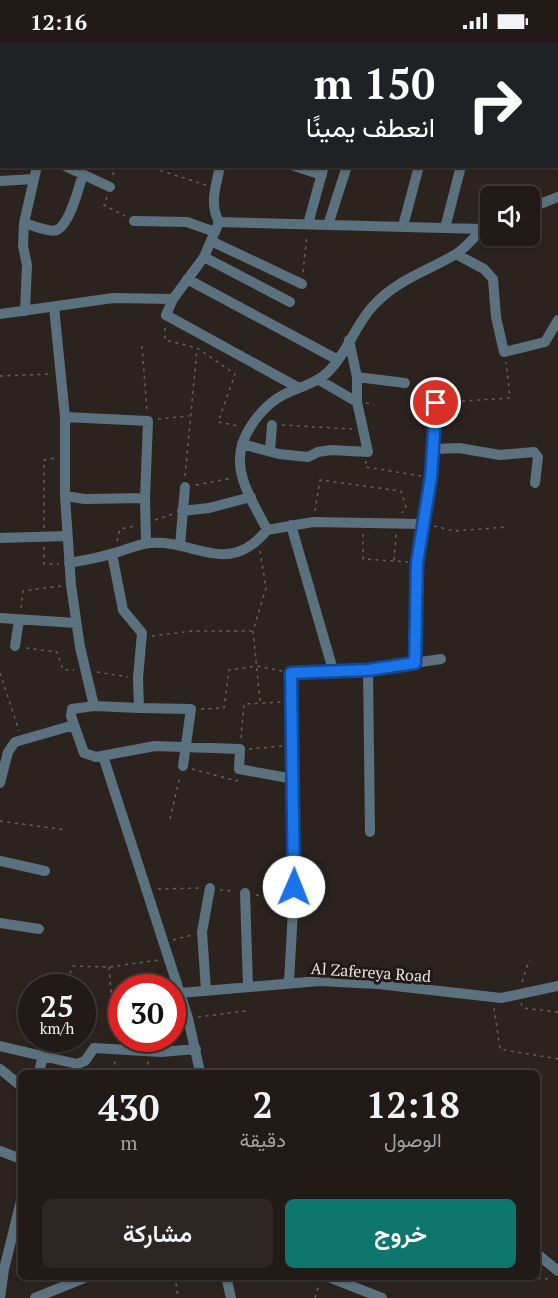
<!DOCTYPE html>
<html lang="ar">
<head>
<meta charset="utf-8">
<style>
  :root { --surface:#211a17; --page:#2d2724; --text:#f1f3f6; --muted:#a2a1a1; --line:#3e3836; --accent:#0f766e }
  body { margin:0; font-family:"PT Serif",Vazirmatn,serif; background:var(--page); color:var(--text); direction:rtl; height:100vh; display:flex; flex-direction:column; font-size:22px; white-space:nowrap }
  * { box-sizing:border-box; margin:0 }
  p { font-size:20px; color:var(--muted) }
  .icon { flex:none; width:33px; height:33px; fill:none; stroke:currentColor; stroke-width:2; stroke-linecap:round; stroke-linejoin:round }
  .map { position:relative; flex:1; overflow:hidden; direction:ltr }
  .details { position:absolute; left:18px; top:1028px; width:522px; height:210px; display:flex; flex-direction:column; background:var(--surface); border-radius:9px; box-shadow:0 2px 4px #0004,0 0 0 2px var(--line); direction:rtl }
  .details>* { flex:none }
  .top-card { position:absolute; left:0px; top:0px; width:558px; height:126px; box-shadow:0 2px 4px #0004,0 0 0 2px var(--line); direction:rtl; background:#202124; color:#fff; overflow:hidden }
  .controls { position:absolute; left:480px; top:144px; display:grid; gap:12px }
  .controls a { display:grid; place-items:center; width:60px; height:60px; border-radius:9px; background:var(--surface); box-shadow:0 2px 4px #0004,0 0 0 2px var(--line); font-size:30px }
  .speed { position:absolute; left:18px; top:932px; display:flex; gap:12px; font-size:30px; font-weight:700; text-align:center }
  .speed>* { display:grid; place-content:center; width:78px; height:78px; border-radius:50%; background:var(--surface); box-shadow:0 2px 4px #0004,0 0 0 2px var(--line); line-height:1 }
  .speed small { font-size:15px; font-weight:400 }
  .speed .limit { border:9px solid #d22; background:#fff; color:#111 }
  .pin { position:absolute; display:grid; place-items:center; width:51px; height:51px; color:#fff; margin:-26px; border:3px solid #fff; border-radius:50%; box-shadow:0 2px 6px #0007 }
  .me { position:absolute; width:66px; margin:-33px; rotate:1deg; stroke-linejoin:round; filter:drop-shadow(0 0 4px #0008) }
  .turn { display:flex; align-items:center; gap:21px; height:126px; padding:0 24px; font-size:27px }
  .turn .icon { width:78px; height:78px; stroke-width:2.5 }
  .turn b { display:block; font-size:42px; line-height:51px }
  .eta { display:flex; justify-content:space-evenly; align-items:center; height:102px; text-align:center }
  .eta b { font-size:36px; font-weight:600; line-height:42px }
  .action { display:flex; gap:12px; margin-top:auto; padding:12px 24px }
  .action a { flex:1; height:69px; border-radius:9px; background:var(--accent); color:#fff; font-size:24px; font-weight:600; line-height:69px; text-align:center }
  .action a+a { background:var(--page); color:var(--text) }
  .status { display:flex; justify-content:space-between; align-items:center; height:42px; padding:0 30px; background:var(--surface); direction:ltr }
  .status svg { height:16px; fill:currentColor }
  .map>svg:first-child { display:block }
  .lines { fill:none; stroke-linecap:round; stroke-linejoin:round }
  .path { stroke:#68605d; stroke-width:1.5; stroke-dasharray:3 4.5; stroke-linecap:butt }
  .street { stroke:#5a7180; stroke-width:10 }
  .route-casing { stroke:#114b97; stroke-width:15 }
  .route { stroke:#1a73e8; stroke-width:10 }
  .labels { text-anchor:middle; stroke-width:6; stroke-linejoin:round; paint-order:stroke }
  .street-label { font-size:16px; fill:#e8e2df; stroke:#221916 }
</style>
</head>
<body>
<div class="status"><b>12:16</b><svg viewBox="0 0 49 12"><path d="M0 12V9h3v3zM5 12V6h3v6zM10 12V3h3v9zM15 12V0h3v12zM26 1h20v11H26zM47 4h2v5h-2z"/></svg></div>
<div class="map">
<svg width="558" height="1256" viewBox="0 0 558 1256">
  <rect width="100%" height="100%" fill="#2c231f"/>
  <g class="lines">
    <path class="path" d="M413,2V1
      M451,2V0
      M0,7H2
      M0,44L2,38
      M146,124L206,143
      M113,133L115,124
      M107,155L104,163L125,174
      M303,230L307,193
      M165,286V298L197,306L235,332L218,380L239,384
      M142,304L147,369
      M0,334L50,332
      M447,360L510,356L506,320
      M366,361L374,362
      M158,377L189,374
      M282,383L352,387
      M366,419L365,425L422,434
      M185,434L197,307
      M196,443L232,436
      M315,469L320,438L401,449L406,465L402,471
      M155,478L173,472
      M434,484L454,489L508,485
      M44,486V418L55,416
      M363,492V517L408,520
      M117,499L120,487L136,484
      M44,505V522H59
      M394,518L396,492
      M21,566L23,549L61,544
      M152,594L193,589H252
      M26,606L57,610L63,628H74
      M97,630L128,635
      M0,631L19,689
      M260,659L253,589L266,546L260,509
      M201,667L224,666L229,628L257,624L282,629
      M241,696L244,662L282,660
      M249,707L283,704
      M192,727L237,739V737
      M170,777L180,734
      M0,779L67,788
      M158,847L201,846
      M220,848L233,849
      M256,853L284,857
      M173,898L192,893
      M109,925L115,997
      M522,940L529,918
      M64,945L73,924L109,925L159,918
      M145,945L157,943
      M111,950L122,948
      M521,961L523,966L558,970
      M494,966L500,1007L558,1017
      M198,975L246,969
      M114,981L122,978
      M46,1004L49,996
      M114,1030L115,1016
      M147,1030L148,1019
      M175,1234L178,1256
      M530,1236L551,1237
      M315,1256L319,1243"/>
    <path class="street" d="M66,0V2
      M207,0L213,2
      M465,0L467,2
      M319,2V0
      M392,2V0
      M541,2L545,0
      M65,124L110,145
      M220,124C216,145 209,161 219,180L204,215L173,257L166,273L299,346
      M294,124L322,133
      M0,139L34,137
      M530,166L558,155
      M134,179L187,180L215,190
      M219,180L482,187
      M24,181C32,183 49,191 57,188C70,182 79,145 83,132
      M308,182L324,124
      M328,183L347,124
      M403,184L419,124
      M445,186L461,124
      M211,199L302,242
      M456,212L484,227L493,237L496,275L504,310L545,300L558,278
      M204,215L290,260
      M187,237L338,318
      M54,265L65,375V454L71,543L80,605L94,664
      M25,269L27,223L23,204L24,181L37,124
      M0,272L113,256L173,257
      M357,335L405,341
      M319,338L357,360
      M65,375L148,379L145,456L146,501
      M242,402L279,412L308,415L318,410L331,408L368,410L357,360V335L349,298
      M432,407L459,406L500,413L534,410L538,415L535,441
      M270,409L272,383
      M65,454L85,457L145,456
      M182,469L209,466L251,455
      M291,483L333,628
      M267,488C254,461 233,433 242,403C248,383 266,361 285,352C300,345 317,341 329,329C347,311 355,284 372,265C396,238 426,230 456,212C469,204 476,190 490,183
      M0,496L67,494
      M180,504L185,445
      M112,512L123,568L142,591L138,636L139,666L191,667L183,724
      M69,521C84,518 99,516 114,511C126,508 138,502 150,501C195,497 228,536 267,488L313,480L424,482
      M0,576L76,581
      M15,604L19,578
      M415,621L417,521L431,435L436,361
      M368,628L370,790
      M139,666L94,664L72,667L71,674L84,711L96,715L155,704L240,707L239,727L294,737
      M103,714L188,976L200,1030
      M0,741L8,710L15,700L74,683
      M0,819L45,829
      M245,851L248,944
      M0,881L39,887
      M289,940L295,832L291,631L368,628L441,617
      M206,948L202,890L210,846
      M180,951L319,939L378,942L501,956L558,944
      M0,1004L77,1022L85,1019L94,1006L161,1010L196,1007
      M0,1027L21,1044
      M39,1030L43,1014
      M0,1109L21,1117
      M537,1212L558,1229
      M226,1234L231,1256
      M326,1234L382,1256
      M0,1256L4,1227L21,1159
      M35,1256L89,1234"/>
  </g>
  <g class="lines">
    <g class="route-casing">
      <path id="route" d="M294,845L291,631L368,628L415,621L417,521L431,435L436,361"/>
    </g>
    <use href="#route" class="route"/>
  </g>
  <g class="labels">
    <g class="street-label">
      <text transform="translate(371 930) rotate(4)" y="6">Al Zafereya Road</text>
    </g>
  </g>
</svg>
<div class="controls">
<a><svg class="icon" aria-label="sound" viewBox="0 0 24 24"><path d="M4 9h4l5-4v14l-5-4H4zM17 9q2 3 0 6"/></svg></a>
</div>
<div class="speed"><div>25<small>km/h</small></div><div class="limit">30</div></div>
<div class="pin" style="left:436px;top:361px;background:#d93025"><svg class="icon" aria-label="arrive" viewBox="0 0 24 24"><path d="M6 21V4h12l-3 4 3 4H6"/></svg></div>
<svg class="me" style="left:294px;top:845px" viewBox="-20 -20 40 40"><circle r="19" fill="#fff"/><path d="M0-13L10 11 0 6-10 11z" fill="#1a73e8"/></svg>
<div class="top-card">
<div class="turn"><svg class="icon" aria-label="right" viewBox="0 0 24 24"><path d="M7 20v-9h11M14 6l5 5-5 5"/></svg><div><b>150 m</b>انعطف يمينًا</div></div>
</div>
<section class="details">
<div class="eta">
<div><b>12:18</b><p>الوصول</p></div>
<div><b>2</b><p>دقيقة</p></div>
<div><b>430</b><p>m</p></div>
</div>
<div class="action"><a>خروج</a><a>مشاركة</a></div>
</section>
</div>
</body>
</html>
